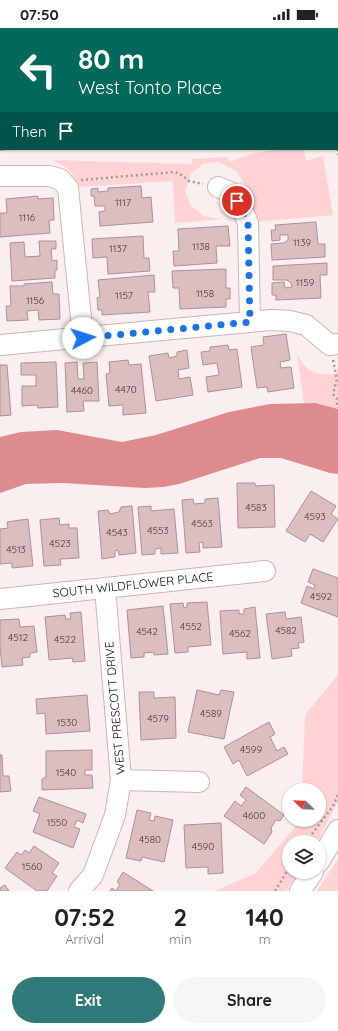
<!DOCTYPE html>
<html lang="en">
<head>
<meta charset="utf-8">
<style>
  :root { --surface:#fff; --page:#f6f6f6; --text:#222; --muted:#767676; --accent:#2f7979 }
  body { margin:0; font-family:Quicksand,sans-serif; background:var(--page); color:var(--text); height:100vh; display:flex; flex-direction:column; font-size:15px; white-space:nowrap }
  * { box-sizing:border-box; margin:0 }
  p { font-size:13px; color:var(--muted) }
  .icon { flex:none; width:22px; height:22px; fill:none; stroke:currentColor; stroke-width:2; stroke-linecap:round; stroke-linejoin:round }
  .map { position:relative; height:863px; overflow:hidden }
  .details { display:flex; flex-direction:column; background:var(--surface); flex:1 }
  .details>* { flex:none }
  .hud { position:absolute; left:0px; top:0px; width:338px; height:122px; box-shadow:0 1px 3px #0004; background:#00695c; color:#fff; overflow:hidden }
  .needle { width:26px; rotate:293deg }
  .buttons { position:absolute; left:282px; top:755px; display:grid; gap:8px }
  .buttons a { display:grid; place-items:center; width:44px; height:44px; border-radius:50%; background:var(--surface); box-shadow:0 1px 3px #0004; font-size:20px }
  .pin { position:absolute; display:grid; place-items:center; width:34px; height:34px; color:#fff; margin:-17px; border:2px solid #fff; border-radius:50%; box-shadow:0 1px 4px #0007 }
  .me { position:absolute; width:44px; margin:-22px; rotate:85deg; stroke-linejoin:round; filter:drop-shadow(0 0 3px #0008) }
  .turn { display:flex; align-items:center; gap:14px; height:84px; padding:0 12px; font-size:18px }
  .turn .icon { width:52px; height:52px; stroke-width:2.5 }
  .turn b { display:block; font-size:28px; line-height:34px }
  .then { display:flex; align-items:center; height:38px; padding:0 12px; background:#0003; gap:8px; font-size:15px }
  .eta { display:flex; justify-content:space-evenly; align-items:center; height:68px; text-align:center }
  .eta b { font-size:24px; font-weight:700; line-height:28px }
  .primary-button { display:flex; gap:8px; margin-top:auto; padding:8px 12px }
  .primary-button a { flex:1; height:46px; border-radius:24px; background:var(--accent); color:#fff; font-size:16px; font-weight:700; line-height:46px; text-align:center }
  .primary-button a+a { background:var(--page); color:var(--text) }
  .status { display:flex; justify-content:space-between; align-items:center; height:28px; padding:0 20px; background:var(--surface); direction:ltr }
  .status svg { height:11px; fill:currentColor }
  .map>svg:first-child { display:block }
  .green { fill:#ffd2d4 }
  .water { fill:#de8b90 }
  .building { fill:#dcbebf; stroke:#ae9192 }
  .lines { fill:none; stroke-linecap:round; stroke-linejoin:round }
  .minor-casing { stroke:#d1b3b4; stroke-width:22 }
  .major-casing { stroke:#d1b3b4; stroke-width:24 }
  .path { stroke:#a49999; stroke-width:2.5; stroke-dasharray:2 3; stroke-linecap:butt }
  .minor { stroke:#fff; stroke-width:20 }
  .major { stroke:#fff; stroke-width:22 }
  .route { stroke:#1a73e8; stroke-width:7; stroke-dasharray:0 12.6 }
  .labels { text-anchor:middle; stroke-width:3; stroke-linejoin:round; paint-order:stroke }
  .number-label { font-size:10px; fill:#463838 }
  .street-label { font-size:12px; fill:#140b0b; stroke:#fff }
</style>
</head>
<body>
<div class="status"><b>07:50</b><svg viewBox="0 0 49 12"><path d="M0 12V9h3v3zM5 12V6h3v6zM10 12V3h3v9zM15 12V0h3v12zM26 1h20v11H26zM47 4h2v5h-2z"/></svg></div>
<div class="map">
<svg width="338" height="863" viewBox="0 0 338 863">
  <rect width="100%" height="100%" fill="#fbeeee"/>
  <path class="green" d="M0,0H338V28H337V1H1L0,54Z
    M281,121H304L306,133L323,128L333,187L254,194L246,158L236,143L219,134L203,136L191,146L185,163L191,178L204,188L221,191L175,195L173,153L79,159C71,141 69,140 52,132L192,136V131L227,129L230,134L250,126Z
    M297,327C300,331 303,337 307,340C314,346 330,349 338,344V381L315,375H304Z
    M338,647V773L317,814H289V844H300L286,863H215L256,845L301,792H319V762H302L305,687Z
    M338,831V863H317Z"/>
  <path class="water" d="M315,375L338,381V446L330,445L281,430H260L179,456L164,459L144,460L63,455L26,456L0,465V409L21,404L57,402L122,414L156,407L229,384L270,376Z"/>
  <path class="building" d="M141,158L142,170L151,169L153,194L100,198L99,184L105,183V178H95L94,168H91V161L98,160V164L108,163V160Z
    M38,168V171L53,170L54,192H49L50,205L0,209V185H7L6,171Z
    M316,194L318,216H325V229L272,232L271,216L284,215L288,212V207H280V212L272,213L271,202H276L275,197Z
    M228,198L230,218H216L217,235L174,238L173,223H179L178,201Z
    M143,208L144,230H149L150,243L108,246L107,229L93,230L92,211Z
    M39,213H56V221H51L52,233L57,232V242H55V250L12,253L10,215L24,214L25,229L40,228Z
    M327,235V247H320L321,270L276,272V267H272V255L284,254L285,260L292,259L291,255L287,252H273V238Z
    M226,241V260H230V271H226V279L180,281L179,260H173L172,243Z
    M154,247L155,264H148L150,284L102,287V282H98L97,270L100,269L98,252Z
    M52,254L53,266H59L60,291L39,292L38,282L27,283L28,292L7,293L6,278H11L10,258H24V256Z
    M286,306L290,332L280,334L281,340L291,339L294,360L268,364L267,359L257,360L251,319L264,317L263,309Z
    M228,317L229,322L237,321L242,359L208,364L206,349L219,347L217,335L203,337L201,324L210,323V319Z
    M187,322L189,340L178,342L179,351L190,349L193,367L156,373L149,328L168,325L169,330L177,328V324Z
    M128,332L129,337L141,336L146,385L123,387V377L109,378L106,346L110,345L109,334Z
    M56,334L58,379L38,380L37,377L22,378V358H36V347H21V335Z
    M77,334L78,351H84L83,335L97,334L99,373H83L84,383L67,384L65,335Z
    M0,337H7L11,387L0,388Z
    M237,455H255V458L274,457L275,499L238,500Z
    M311,463L336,478L331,486L338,491L323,514L310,506L305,514L286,503Z
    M218,470L222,519L203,520V514L199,515L200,524L186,525L182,472L193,471L194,476L205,475V471Z
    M132,478L136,525L119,527L118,522L115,523V529L102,531L98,483L108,482L110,486L119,484L121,479Z
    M151,478V483L174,481L178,525L161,526V520L155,521V526L142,527L138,479Z
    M59,490L60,497L69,496V500H77L79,530L60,531L61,537L44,538L40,492Z
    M28,491L33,538L12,540V535L0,536V501L8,500L7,494Z
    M313,541L338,550V589L301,575L307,558L314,561L315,557L308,554Z
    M207,574L211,617L188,619V624L175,625L170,576L183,575L184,580L187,579V575Z
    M163,578L168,626L154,627V624L144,625V629L131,630L127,582Z
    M255,579L260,630L247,631V624L223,626L220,583L239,582V586H244V581Z
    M81,584L85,633L73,634L72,630L49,632L45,589L65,587L66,591H71L70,585Z
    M285,584L286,591L301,589L304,614L298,615L299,620L291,621L292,628L272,631L266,586Z
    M19,591L20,599L34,598L37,624L30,625V629L22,630L23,637L2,639L0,619V592Z
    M197,662L219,667L221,662L234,664L224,711L188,704Z
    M139,664H154V670L175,669L176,710L141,712Z
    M87,667L90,703L46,706L45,685L37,686L36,671Z
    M269,694L275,706L270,709L277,723L284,719L288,726L247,748L239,732L233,736L224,719Z
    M92,722V742H85V747H92L93,760L42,762V751L46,749V723Z
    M0,727H2L3,748H9L11,763L0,764Z
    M246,759L284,787L280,793L276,792L271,800L272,804L264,816L224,788L235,773L241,778L246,772L240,767Z
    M39,769L86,786L83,795L77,792L74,799L80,801L73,820L33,804L40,786L33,783Z
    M137,782L151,785L149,792L154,793L155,788L173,792L164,834L142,829L141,833L126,830Z
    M221,795L223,845L208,846V839L186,840L184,797Z
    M34,818L59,835L52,845L57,848L47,863H37L5,840L17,824L21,827L25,822L29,825Z
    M123,844L153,863H110L112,860L116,863L120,856L117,854Z
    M5,857L9,863H0V860Z"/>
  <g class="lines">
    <g class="minor-casing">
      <path id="minor" d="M0,148H49L60,151L68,160L83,310
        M218,159L232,165L242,181L248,195L250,294
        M0,317L271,292L290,293L306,297L330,317L338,316
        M0,571L265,543
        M121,752L199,754
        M319,834L338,802
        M79,863L93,847L115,787L121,752L105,560
        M300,863L313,844"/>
    </g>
    <g class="major-casing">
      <path id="major" d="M337,43H338
        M0,71H1
        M337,84H338
        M0,111H1"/>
    </g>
    <path class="path" d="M39,1V0
      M244,1V0
      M337,121L338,127
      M81,152L175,144L183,148L189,153L203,156
      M333,332L337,351L333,366L337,371V380
      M306,814L333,778L338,767
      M275,863L289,840"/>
    <use href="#minor" class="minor"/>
    <use href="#major" class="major"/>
  </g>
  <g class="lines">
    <path class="route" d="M83,310L250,294L248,195L242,181L237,173"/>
  </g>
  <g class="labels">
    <g class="number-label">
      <text x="123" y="178">1117</text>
      <text x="27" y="193">1116</text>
      <text x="302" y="218">1139</text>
      <text x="201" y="222">1138</text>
      <text x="118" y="224">1137</text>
      <text x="305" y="258">1159</text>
      <text x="205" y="269">1158</text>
      <text x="124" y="271">1157</text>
      <text x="35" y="276">1156</text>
      <text x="126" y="365">4470</text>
      <text x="82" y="366">4460</text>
      <text x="256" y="483">4583</text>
      <text x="315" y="492">4593</text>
      <text x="202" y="499">4563</text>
      <text x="158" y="506">4553</text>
      <text x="117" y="508">4543</text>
      <text x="60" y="519">4523</text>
      <text x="16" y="525">4513</text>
      <text x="321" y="572">4592</text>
      <text x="191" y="602">4552</text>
      <text x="286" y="606">4582</text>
      <text x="147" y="607">4542</text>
      <text x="240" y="609">4562</text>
      <text x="18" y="613">4512</text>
      <text x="65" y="615">4522</text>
      <text x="211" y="689">4589</text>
      <text x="158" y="694">4579</text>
      <text x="67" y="698">1530</text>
      <text x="251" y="725">4599</text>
      <text x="66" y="748">1540</text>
      <text x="254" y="791">4600</text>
      <text x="57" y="798">1550</text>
      <text x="150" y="815">4580</text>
      <text x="203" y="822">4590</text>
      <text x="32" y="842">1560</text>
    </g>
    <g class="street-label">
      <text transform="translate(133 557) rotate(-6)" y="4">SOUTH WILDFLOWER PLACE</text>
      <text transform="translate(115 680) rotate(-95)" y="4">WEST PRESCOTT DRIVE</text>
    </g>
  </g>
</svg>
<div class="buttons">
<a><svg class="needle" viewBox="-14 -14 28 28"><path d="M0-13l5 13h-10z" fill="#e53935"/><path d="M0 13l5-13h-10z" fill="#767676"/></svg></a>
<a><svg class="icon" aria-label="layers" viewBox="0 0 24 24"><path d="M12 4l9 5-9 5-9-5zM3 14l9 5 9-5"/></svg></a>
</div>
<div class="pin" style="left:237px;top:173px;background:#d93025"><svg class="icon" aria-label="arrive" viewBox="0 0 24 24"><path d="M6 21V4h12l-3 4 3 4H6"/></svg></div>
<svg class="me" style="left:83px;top:310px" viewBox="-20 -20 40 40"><circle r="19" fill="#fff"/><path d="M0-13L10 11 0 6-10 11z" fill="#1a73e8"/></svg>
<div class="hud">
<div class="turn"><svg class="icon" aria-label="left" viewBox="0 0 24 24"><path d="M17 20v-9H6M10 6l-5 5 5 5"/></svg><div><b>80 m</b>West Tonto Place</div></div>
<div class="then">Then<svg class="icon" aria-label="arrive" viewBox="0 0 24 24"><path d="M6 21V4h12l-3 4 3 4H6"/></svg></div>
</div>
</div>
<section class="details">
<div class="eta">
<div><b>07:52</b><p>Arrival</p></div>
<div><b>2</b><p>min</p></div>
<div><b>140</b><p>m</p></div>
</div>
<div class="primary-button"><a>Exit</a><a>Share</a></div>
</section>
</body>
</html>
